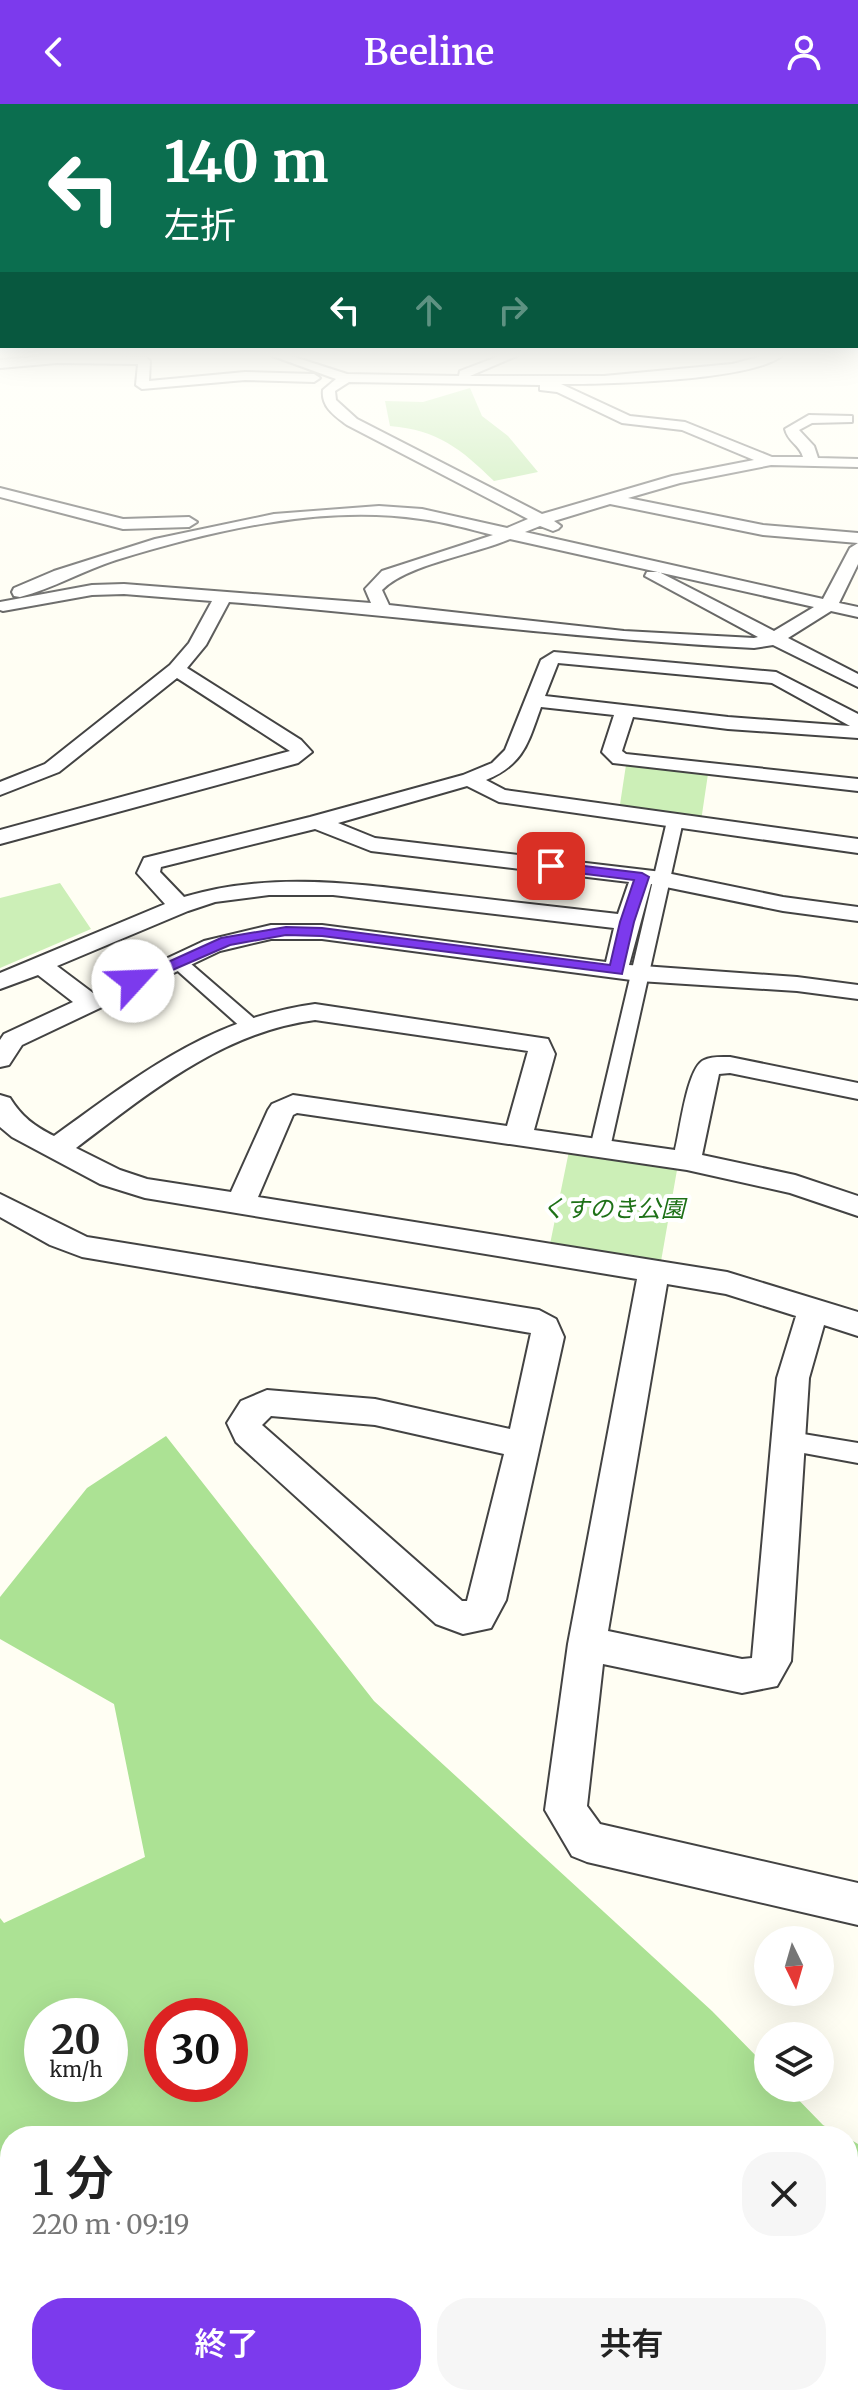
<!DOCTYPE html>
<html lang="ja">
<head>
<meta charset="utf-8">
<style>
  :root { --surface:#fff; --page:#f6f6f6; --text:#222; --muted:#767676; --accent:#7c3aed }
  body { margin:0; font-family:Merriweather,"Noto Sans JP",serif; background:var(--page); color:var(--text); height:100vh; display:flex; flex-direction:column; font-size:30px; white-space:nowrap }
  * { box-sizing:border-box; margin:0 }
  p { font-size:26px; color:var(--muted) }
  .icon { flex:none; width:44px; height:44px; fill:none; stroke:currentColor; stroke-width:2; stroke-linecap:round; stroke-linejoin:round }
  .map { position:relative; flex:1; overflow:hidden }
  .sheet { position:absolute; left:0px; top:2022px; width:858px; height:280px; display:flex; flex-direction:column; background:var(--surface); border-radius:32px 32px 0 0; box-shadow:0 8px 32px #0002 }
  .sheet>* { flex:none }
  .guide { position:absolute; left:0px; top:0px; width:858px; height:244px; box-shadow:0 8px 32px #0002; background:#0b6e4f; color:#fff; overflow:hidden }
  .needle { width:52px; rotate:175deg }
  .buttons { position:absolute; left:754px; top:1822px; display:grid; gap:16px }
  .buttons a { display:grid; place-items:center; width:80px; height:80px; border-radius:50%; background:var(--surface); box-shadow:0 8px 32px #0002; font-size:40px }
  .speed { position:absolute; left:24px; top:1894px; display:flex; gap:16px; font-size:40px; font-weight:700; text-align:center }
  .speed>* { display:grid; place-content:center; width:104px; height:104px; border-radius:50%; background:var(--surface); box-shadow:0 8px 32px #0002; line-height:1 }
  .speed small { font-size:20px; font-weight:400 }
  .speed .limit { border:12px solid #d22; background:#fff; color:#111 }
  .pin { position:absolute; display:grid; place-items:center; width:68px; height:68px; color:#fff; margin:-34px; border-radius:16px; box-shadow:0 4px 12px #0006 }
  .me { position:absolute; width:88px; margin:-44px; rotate:65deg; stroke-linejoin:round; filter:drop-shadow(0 0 6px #0008) }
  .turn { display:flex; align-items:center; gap:28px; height:168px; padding:0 32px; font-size:36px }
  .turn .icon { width:104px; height:104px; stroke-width:2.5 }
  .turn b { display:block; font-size:56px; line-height:68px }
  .lanes { display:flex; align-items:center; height:76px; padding:0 32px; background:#0003; justify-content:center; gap:40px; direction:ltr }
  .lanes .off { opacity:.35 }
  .round { display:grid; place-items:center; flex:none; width:84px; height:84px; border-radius:32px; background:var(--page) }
  .overview { display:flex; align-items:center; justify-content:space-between; height:136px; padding:0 32px }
  h1 { font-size:48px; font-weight:600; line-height:60px }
  .primary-button { display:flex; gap:16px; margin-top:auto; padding:16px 32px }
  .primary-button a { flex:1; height:92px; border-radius:32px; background:var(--accent); color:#fff; font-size:32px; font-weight:600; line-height:92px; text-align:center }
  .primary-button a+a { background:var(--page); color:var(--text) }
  header { display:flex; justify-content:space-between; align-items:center; height:104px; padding:0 32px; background:var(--accent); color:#fff; font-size:36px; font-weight:600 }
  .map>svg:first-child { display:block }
  .green { fill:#ccefb7 }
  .forest { fill:#ace294; fill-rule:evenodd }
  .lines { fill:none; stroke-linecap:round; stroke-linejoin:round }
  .pedestrian-casing { stroke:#434343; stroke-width:4 }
  .minor-casing { stroke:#434343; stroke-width:4 }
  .pedestrian { fill:#fff; fill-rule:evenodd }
  .minor { fill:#fff; fill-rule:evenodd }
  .route { fill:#7c3aed; stroke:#51269a; stroke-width:2 }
  .labels { text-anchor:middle; stroke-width:8; stroke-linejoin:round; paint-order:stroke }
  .park-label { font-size:24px; font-style:italic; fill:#1e7117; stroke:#fff }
</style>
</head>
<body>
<header><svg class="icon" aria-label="back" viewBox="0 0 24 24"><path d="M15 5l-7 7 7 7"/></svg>Beeline<svg class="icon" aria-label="person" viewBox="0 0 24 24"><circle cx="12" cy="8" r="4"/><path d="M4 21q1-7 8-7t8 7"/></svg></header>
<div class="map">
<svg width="858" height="2302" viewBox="0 0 858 2302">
  <rect width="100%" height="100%" fill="#fffef3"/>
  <path class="green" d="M626,661L708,670L701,717L619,707Z
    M60,779L91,825L0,864V794Z
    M569,1047L677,1066L660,1163L549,1145Z"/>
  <path class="forest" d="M470,284L482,312L508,332L538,368L494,377C461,345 438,326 390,322L385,297L423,298Z
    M166,1332L374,1597L712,1907L768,1964V1984H787L823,2021L844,2032H10V2292H848V2034L858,2040V2302H0V1814L4,1819L145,1753L114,1600L0,1535V1493L87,1384ZM42,1912H110V1980H42ZM162,1912H230V1980H162Z"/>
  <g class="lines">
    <g class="pedestrian-casing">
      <path id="pedestrian" d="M675,712L683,717L610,1044L600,1051L590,1044L667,717Z
        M177,852L183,853L257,917L259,921L257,925H243L171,861L168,857Z
        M791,1328L858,1339V1359L782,1345L779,1338L782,1331Z"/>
    </g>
    <g class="minor-casing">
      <path id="minor" d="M57,251L146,253L150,257L149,277L245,268L314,270L320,274L314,278L245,276L142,285L136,281L138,260L57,259L0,264V256Z
        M270,251H288L347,270L459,272L460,267L502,251H519L470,272H604L732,260L767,251H783C753,277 605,280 561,280L630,312L685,318L772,353H803C800,341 788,338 785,325L809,311L852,312V318L812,319L799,326L814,342L818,354L858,355V363L771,361L680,379L628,394L763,421L858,429V439L763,431L610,400L554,417L561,422L558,425L553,427L540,422L525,428L823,495L850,444L858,439V460L839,499L858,503V513L831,507L788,534L858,570V583L773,541L754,544C578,535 404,512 229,498L206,541L187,564L301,636L312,648L298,659L0,740V726L290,647L177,574L59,668L0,691V678L45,660L170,561L189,539L212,497L124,490L92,491L3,507L0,506V498L92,481L124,480L371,499L365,485L382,467L493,431C469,425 445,418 421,415C321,400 211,427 116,456C84,466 52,485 20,493L14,492L12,488L14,484L54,467L155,435L274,410L379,402L422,405L507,424L528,415L347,321C335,312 321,303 323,286L336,275ZM349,278L540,281V286L557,288L622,319L682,326L754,356L672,372L542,410L357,315L336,296L335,287ZM510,435L814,503L774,527L659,468H647L645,472L758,533L754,534L624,527L389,501L382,486C406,461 475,450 510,435Z
        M0,384L123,415L189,413L197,418L189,423L123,425L0,393Z
        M554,548L776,568L858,610V634L728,625L633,613L622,647L626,650L858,675V687L613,659L602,648L614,611L541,603C528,639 524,660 486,676L505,686L858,735V749L499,698L467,682L338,719L375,734L662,768L783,793L858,803V817L783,807L651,780L629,861L797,873L858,881V895L797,887L639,877L322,835H271L220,847L22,941L9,961L0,963V936L4,930L73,898L38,871L0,885V869L165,800L137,769L144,754L310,713L463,671L492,659L505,646L541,556ZM558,559L772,579L850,622L728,613L545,592ZM315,725L371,747L629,778L618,810C557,803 496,796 434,789C350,779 267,768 184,793L160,768L161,763ZM269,791H333L614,824L606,858L322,821H271L204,837L93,889L57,862L188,807L215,798Z
        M315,900L548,935L555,950L534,1026L675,1046C680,1027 687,963 704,956C712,952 722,953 730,953L858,979V995L730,969L719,970L702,1051L795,1071L858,1092V1112L790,1089L687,1066L297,1009L293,1011L258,1093L727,1168L858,1208V1232L824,1221L809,1274L791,1557L777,1582L742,1589L603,1560L587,1702L600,1720L858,1779V1821L587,1758L572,1752L545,1706L568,1540L637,1175L145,1094L100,1080L12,1033L0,1023V991L10,994C22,1013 34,1022 54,1032C137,972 210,914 315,900ZM315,916L528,947L507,1022L293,991L272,1000L268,1006L231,1088L147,1075L120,1066L76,1044C149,989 222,928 315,916ZM667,1180L726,1190L796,1212L777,1274L752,1554L742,1555L608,1527Z
        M0,1090L87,1133L539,1206L556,1215L564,1233L506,1496L491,1524L463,1530L436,1520L236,1338L227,1319L241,1297L267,1286L375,1295L510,1325L531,1229L82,1153L50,1141L0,1113ZM271,1312L375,1321L504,1350L467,1497H462L262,1321Z"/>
    </g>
    <use href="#pedestrian" class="pedestrian"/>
    <use href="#minor" class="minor"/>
  </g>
  <linearGradient id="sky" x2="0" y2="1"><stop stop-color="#92c2f0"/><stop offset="0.44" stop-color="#fffffa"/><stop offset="1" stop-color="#fffffa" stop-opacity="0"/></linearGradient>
  <rect width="858" height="573" fill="url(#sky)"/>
  <path class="route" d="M551,758L642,769L649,773L634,818L622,870L322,832L286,831L230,841L138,881L133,882L126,877L221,834L286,823L322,824L610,861L620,818L634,776L546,765L544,762Z"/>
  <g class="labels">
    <g class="park-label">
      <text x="613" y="1113">くすのき公園</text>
    </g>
  </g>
</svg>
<div class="buttons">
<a><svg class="needle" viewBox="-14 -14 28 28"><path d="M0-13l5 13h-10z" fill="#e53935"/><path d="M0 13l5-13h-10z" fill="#767676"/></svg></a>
<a><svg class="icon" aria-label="layers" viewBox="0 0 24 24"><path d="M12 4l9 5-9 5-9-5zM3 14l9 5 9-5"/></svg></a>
</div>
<div class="speed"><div>20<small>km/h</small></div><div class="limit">30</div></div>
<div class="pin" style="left:551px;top:762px;background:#d93025"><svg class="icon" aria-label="arrive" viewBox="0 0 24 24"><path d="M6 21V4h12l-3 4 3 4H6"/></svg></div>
<svg class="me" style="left:133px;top:877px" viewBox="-20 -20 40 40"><circle r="19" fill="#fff"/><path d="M0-13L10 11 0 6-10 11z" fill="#7c3aed"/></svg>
<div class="guide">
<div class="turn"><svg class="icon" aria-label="left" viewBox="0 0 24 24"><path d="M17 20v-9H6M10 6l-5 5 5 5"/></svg><div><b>140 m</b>左折</div></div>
<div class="lanes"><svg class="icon" aria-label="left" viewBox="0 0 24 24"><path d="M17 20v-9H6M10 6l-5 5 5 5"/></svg><svg class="icon off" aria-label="ahead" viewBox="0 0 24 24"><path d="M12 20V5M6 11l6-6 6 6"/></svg><svg class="icon off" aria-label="right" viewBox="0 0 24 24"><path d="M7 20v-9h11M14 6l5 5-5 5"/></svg></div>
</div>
<section class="sheet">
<div class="overview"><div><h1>1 分</h1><p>220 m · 09:19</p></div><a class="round"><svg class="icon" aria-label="close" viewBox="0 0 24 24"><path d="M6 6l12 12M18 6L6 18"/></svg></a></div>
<div class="primary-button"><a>終了</a><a>共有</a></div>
</section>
</div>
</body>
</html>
